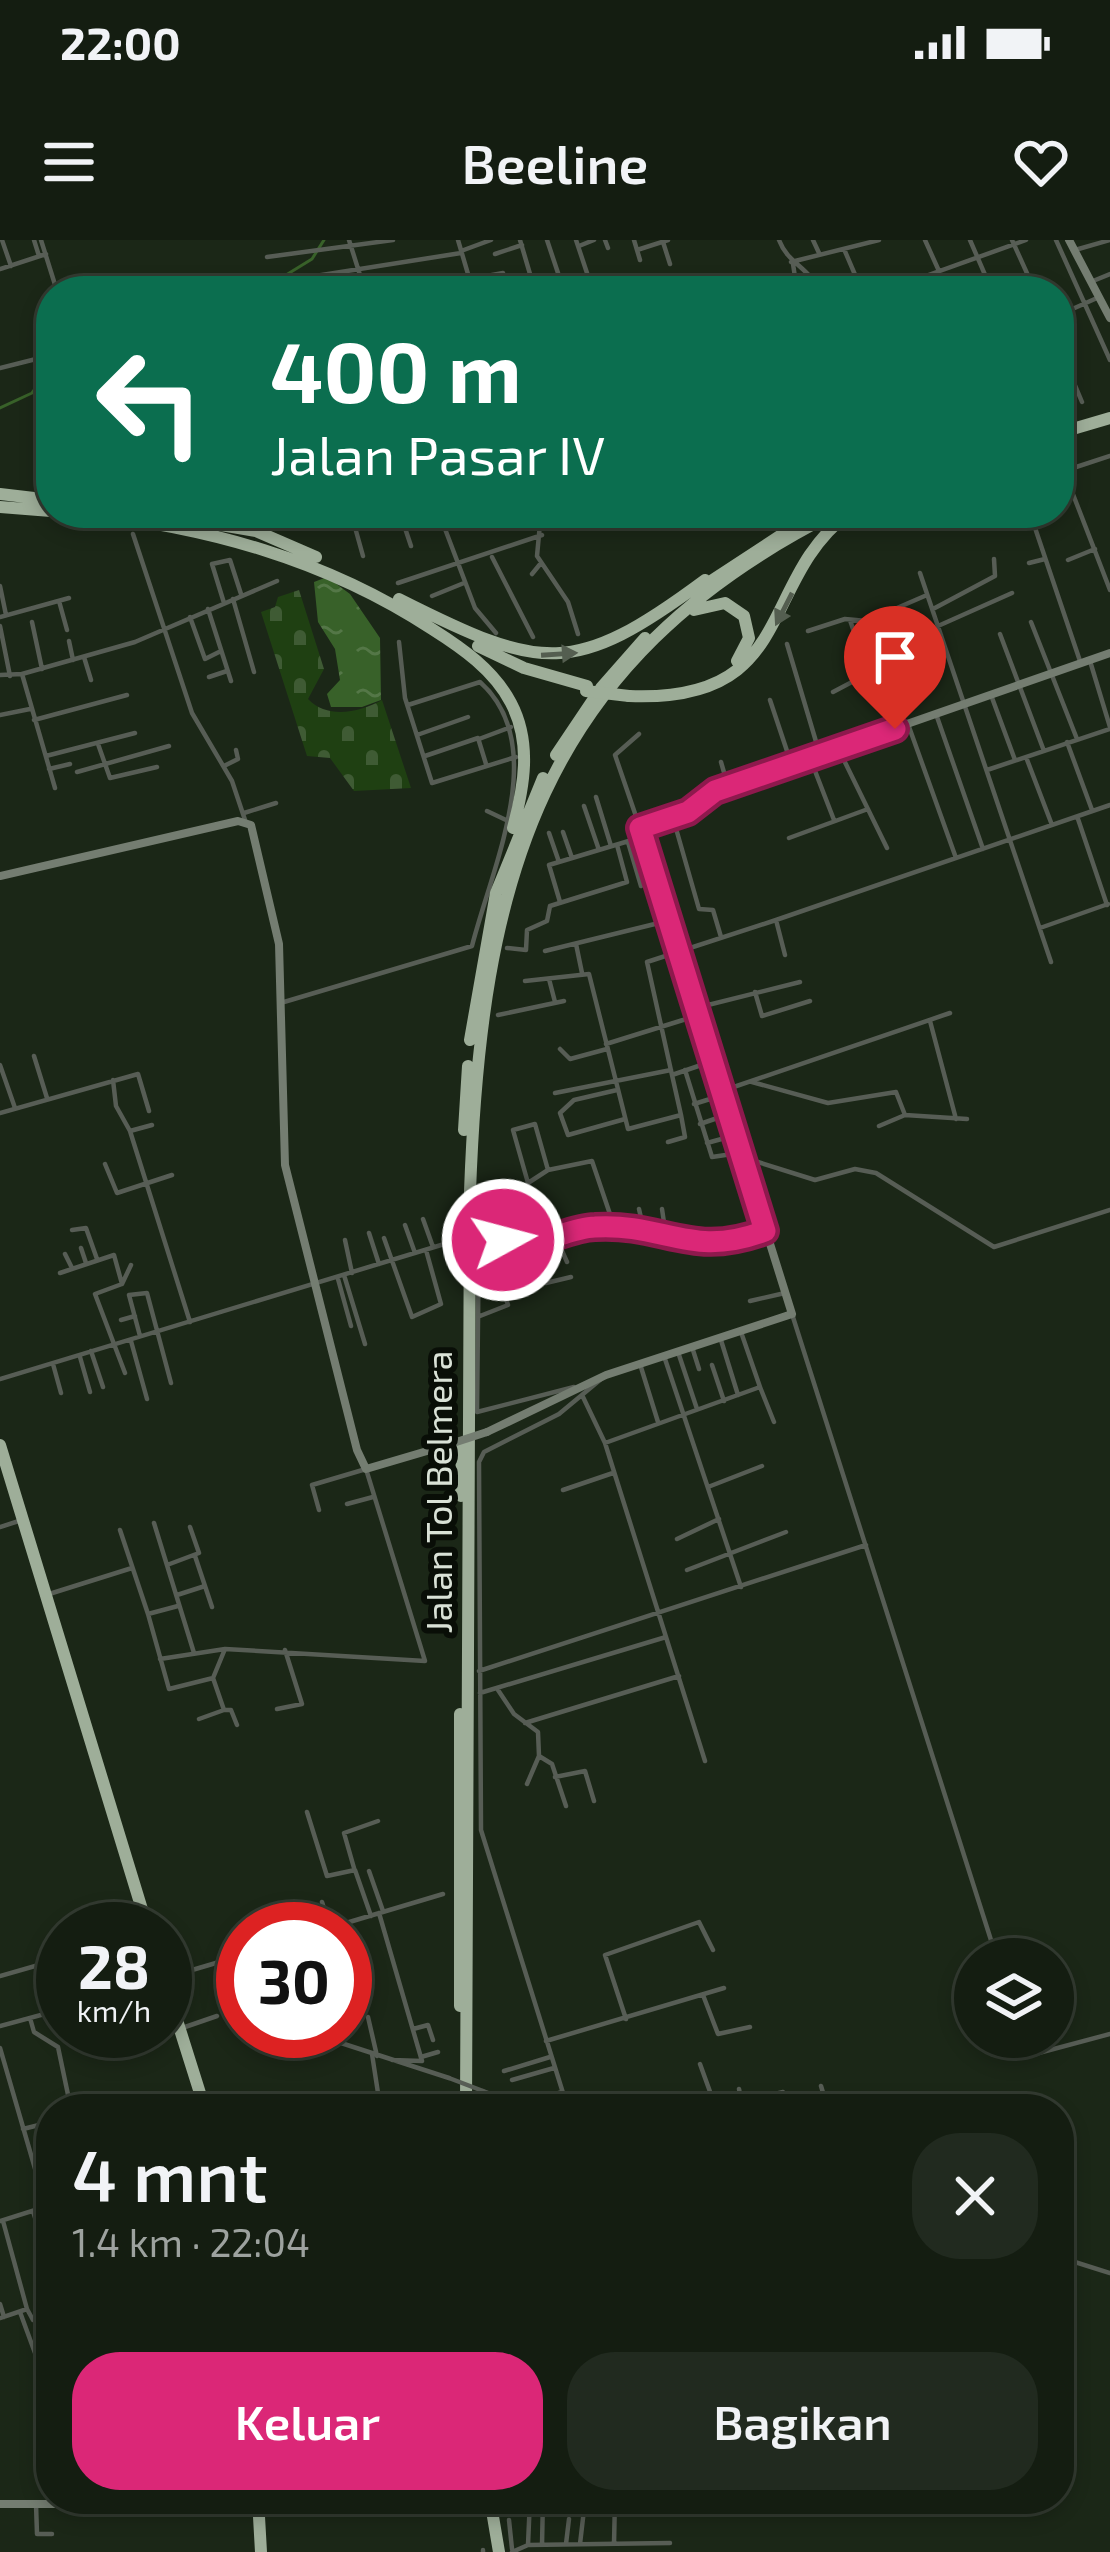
<!DOCTYPE html>
<html lang="id">
<head>
<meta charset="utf-8">
<style>
  :root { --surface:#141d11; --page:#212a1f; --text:#f1f3f6; --muted:#9da29f; --line:#333b31; --accent:#db2777 }
  body { margin:0; font-family:"Exo 2",sans-serif; background:var(--page); color:var(--text); height:100vh; display:flex; flex-direction:column; font-size:45px; white-space:nowrap }
  * { box-sizing:border-box; margin:0 }
  p { font-size:39px; color:var(--muted) }
  .icon { flex:none; width:66px; height:66px; fill:none; stroke:currentColor; stroke-width:2; stroke-linecap:round; stroke-linejoin:round }
  .map { position:relative; flex:1; overflow:hidden }
  .drawer { position:absolute; left:36px; top:1854px; width:1038px; height:420px; display:flex; flex-direction:column; background:var(--surface); border-radius:48px; box-shadow:0 6px 18px #0003,0 0 0 3px var(--line) }
  .drawer>* { flex:none }
  .top-card { position:absolute; left:36px; top:36px; width:1038px; height:252px; border-radius:48px; box-shadow:0 6px 18px #0003,0 0 0 3px var(--line); background:#0b6e4f; color:#fff; overflow:hidden }
  .tools { position:absolute; left:954px; top:1698px; display:grid; gap:24px }
  .tools a { display:grid; place-items:center; width:120px; height:120px; border-radius:50%; background:var(--surface); box-shadow:0 6px 18px #0003,0 0 0 3px var(--line); font-size:60px }
  .speed { position:absolute; left:36px; top:1662px; display:flex; gap:24px; font-size:60px; font-weight:700; text-align:center }
  .speed>* { display:grid; place-content:center; width:156px; height:156px; border-radius:50%; background:var(--surface); box-shadow:0 6px 18px #0003,0 0 0 3px var(--line); line-height:1 }
  .speed small { font-size:30px; font-weight:400 }
  .speed .limit { border:18px solid #d22; background:#fff; color:#111 }
  .pin { position:absolute; display:grid; place-items:center; width:102px; height:102px; color:#fff; margin:-123px -51px; border-radius:50% 50% 50% 0; rotate:-45deg; box-shadow:0 0 12px #0007 }
  .pin .icon { rotate:45deg }
  .me { position:absolute; width:132px; margin:-66px; rotate:83deg; stroke-linejoin:round; filter:drop-shadow(0 0 9px #0008) }
  .turn { display:flex; align-items:center; gap:42px; height:252px; padding:0 36px; font-size:54px }
  .turn .icon { width:156px; height:156px; stroke-width:2.5 }
  .turn b { display:block; font-size:84px; line-height:102px }
  .round { display:grid; place-items:center; flex:none; width:126px; height:126px; border-radius:48px; background:var(--page) }
  .head { display:flex; align-items:center; justify-content:space-between; height:204px; padding:0 36px }
  h1 { font-size:72px; font-weight:600; line-height:90px }
  .primary-button { display:flex; gap:24px; margin-top:auto; padding:24px 36px }
  .primary-button a { flex:1; height:138px; border-radius:48px; background:var(--accent); color:#fff; font-size:48px; font-weight:600; line-height:138px; text-align:center }
  .primary-button a+a { background:var(--page); color:var(--text) }
  .status { display:flex; justify-content:space-between; align-items:center; height:84px; padding:0 60px; background:var(--surface); direction:ltr }
  .status svg { height:33px; fill:currentColor }
  header { display:flex; justify-content:space-between; align-items:center; height:156px; padding:0 36px; background:var(--surface); font-size:54px; font-weight:600 }
  .map>svg:first-child { display:block }
  .cemetery { fill:url(#cemetery-stones) }
  .water { fill:url(#water-ripples) }
  .lines { fill:none; stroke-linecap:round; stroke-linejoin:round }
  .stream { stroke:#386129; stroke-width:3 }
  .street { stroke:#575d55; stroke-width:4.5 }
  .secondary { stroke:#747d71; stroke-width:8 }
  .highway { stroke:#9eae99; stroke-width:12 }
  .street-bridge { stroke:#575d55; stroke-width:4.5 }
  .secondary-bridge { stroke:#747d71; stroke-width:8 }
  .highway-bridge { stroke:#9eae99; stroke-width:12 }
  .oneway { fill:#545e50 }
  .route-casing { stroke:#8e194d; stroke-width:30 }
  .route { stroke:#db2777; stroke-width:21 }
  .labels { text-anchor:middle; stroke-width:12; stroke-linejoin:round; paint-order:stroke }
  .street-label { font-size:36px; fill:#d9e1d6; stroke:#090e07 }
</style>
</head>
<body>
<div class="status"><b>22:00</b><svg viewBox="0 0 49 12"><path d="M0 12V9h3v3zM5 12V6h3v6zM10 12V3h3v9zM15 12V0h3v12zM26 1h20v11H26zM47 4h2v5h-2z"/></svg></div>
<header><svg class="icon" aria-label="menu" viewBox="0 0 24 24"><path d="M4 6h16M4 12h16M4 18h16"/></svg>Beeline<svg class="icon" aria-label="heart" viewBox="0 0 24 24"><path d="M12 20l-8-8c-3-5 5-10 8-4 3-6 11-1 8 4z"/></svg></header>
<div class="map">
<svg width="1110" height="2312" viewBox="0 0 1110 2312">
  <defs>
    <pattern id="cemetery-stones" width="16" height="16" patternUnits="userSpaceOnUse" patternTransform="scale(3)"><rect width="16" height="16" fill="#1f4012"/><path d="M2 7V4a2 2 0 0 1 4 0v3zM10 15v-3a2 2 0 0 1 4 0v3z" fill="#3f5b34"/></pattern>
    <pattern id="water-ripples" width="26" height="14" patternUnits="userSpaceOnUse" patternTransform="scale(3)"><rect width="26" height="14" fill="#386129"/><path d="M2 4q2-2 4 0t4 0M15 11q2-2 4 0t4 0" fill="none" stroke="#547747"/></pattern>
  </defs>
  <rect width="100%" height="100%" fill="#1b2717"/>
  <path class="cemetery" d="M299,350L324,429L308,459C327,479 359,473 382,460L411,548L354,551L330,518L307,516L261,372L275,367L278,357Z"/>
  <path class="water" d="M327,337L350,354L380,398L381,460L362,467H331L327,454L340,440L335,409L318,382L314,342Z"/>
  <g class="lines">
    <path class="stream" d="M260,51L312,19L324,0
      M0,168L32,153L51,127"/>
    <path class="street" d="M2,0L11,26
      M34,0L39,16
      M41,0L57,51
      M349,0L365,51
      M458,0L473,51
      M520,0L535,51
      M547,0L564,51
      M576,0L593,51
      M605,0L608,8
      M634,0L640,20
      M779,0C788,24 809,27 819,51
      M813,0L819,13
      M925,0L948,51
      M970,0L992,51
      M1012,0L1035,51
      M1056,0L1110,120
      M663,2L670,24
      M579,6L594,0
      M844,9L862,51
      M637,10L668,0
      M1075,10L1110,0
      M461,11L491,0
      M495,14L522,5
      M267,17L393,0
      M791,22L879,0
      M0,29L46,14
      M290,40L461,13
      M1093,41L1110,34
      M405,51L503,33
      M775,51L795,37L793,24
      M884,51L1026,0
      M1059,75L1097,58
      M1059,107L1082,162
      M0,128L40,118L51,124
      M1110,216L1064,231L1110,350
      M351,273L363,316
      M400,273L411,306
      M439,273L475,368L496,393
      M541,273L537,316L568,362L578,394
      M1030,273L1081,424
      M356,288L401,275
      M133,294L192,473L232,541L245,580
      M492,317L533,397
      M1068,320L1095,309
      M1029,323L1045,319
      M920,333L1051,722
      M532,334L541,323
      M398,343L542,295
      M0,346L6,375
      M432,356L464,343
      M233,359L254,432
      M59,361L67,390
      M224,363L212,324L230,320L241,354
      M208,369L231,441
      M933,369L995,336L994,319
      M0,377L69,358
      M190,377L205,419L221,411
      M850,380L869,437
      M32,382L42,429
      M1031,382L1077,499
      M0,386L10,436
      M938,386L1012,353
      M808,391L845,379L867,381L927,355
      M1000,394L1044,511
      M69,401L73,420
      M399,402L405,458L432,543L516,517
      M787,404L820,515
      M84,417L91,440
      M1090,421L1110,487
      M22,434L55,548
      M0,435L22,434L135,402L277,341
      M209,437L227,431
      M833,452L941,395
      M991,455L1015,520
      M770,460L791,523
      M936,474L983,609
      M0,475L30,469
      M34,480L127,455
      M908,484L956,618
      M639,494L615,515L640,588
      M417,495L468,477
      M479,499L511,487
      M1067,502L1092,570
      M98,504L110,538L157,527
      M838,508L887,608
      M46,516L135,493
      M425,516L478,498L486,524
      M1026,517L1052,585
      M810,518L834,580
      M721,522L728,546
      M224,526L238,519L236,510
      M49,529L70,524
      M987,530L1110,489
      M77,532L169,506
      M596,557L611,606
      M584,566L599,610
      M487,571L506,580
      M244,573L276,563
      M673,578L699,669L713,670L721,697
      M1078,579L1107,665
      M563,592L572,618
      M549,593L559,622
      M789,598L868,569
      M628,602L641,646
      M560,662L549,625L642,597
      M1040,688L1108,664
      M576,704L582,733
      M507,708L526,710L527,690L547,681L550,666L627,642L617,605
      M545,711L667,681
      M785,715L776,680L1110,565
      M549,739L555,762
      M525,741L589,734L628,889L681,875L672,835L713,821
      M755,752L762,776L810,761
      M284,762L472,706C492,627 551,505 480,442L408,465
      M696,768L800,742
      M498,775L564,761
      M930,781L956,879
      M606,804L683,780
      M560,809L570,819L607,809
      M34,816L47,858
      M0,825L15,868
      M685,830L712,917L739,913
      M672,835L647,722L776,680
      M113,840L116,866L130,891L190,1082
      M752,842L828,863L896,852L905,875
      M617,850L574,860L560,873L568,895L625,879
      M722,851L950,773
      M555,853L671,830
      M694,864L723,855
      M0,873L138,834L149,871
      M700,884L729,874
      M879,886L905,875L967,879
      M130,891L152,885
      M668,902L685,897L681,875
      M707,903L736,895
      M742,917L815,940L855,929L876,933L994,1007L1110,970
      M105,924L117,953L172,935
      M548,930L528,943L513,890L535,884L548,930L592,921L614,986L717,1006L764,991
      M639,969L644,991
      M662,969L666,996
      M423,979L433,1007
      M405,985L415,1013
      M72,990L86,988L97,1019
      M369,993L379,1024
      M555,995L567,1022
      M384,998L412,1077L441,1064L426,1010
      M345,1000L352,1033
      M533,1005L546,1043L571,1037
      M515,1006L530,1051
      M81,1008L86,1023
      M65,1014L72,1028
      M60,1033L114,1015L122,1044L95,1054L125,1133
      M344,1035L365,1104
      M338,1039L351,1086
      M122,1044L131,1025
      M750,1061L785,1053
      M792,1074L997,1719
      M480,1076L508,1065L485,994
      M121,1080L135,1076
      M140,1096L129,1055L147,1053L171,1143
      M720,1097L738,1155
      M131,1101L147,1159
      M692,1107L699,1129
      M91,1111L103,1147
      M678,1112L697,1169
      M80,1117L90,1152
      M665,1119L741,1347
      M53,1124L61,1153
      M640,1124L658,1182
      M712,1125L724,1161
      M0,1139L451,1002
      M574,1147L477,1172L479,993L515,1006L584,987L614,986
      M760,1147L774,1182
      M583,1157L605,1203L705,1521
      M605,1203L760,1147L741,1092
      M708,1247L762,1226
      M563,1250L613,1233
      M347,1264L373,1257
      M154,1283L194,1413
      M0,1287L22,1280
      M120,1290L148,1374L178,1366
      M677,1299L719,1279
      M195,1316L212,1367
      M167,1325L199,1313L190,1287
      M687,1330L786,1292
      M46,1355L132,1328
      M177,1355L205,1346
      M148,1374L169,1449L213,1438L225,1409
      M160,1419L225,1409L425,1421L366,1229L312,1245L319,1270
      M479,1431L866,1305
      M213,1438L224,1470H231L237,1485
      M498,1450L514,1474L538,1492L539,1516L552,1524L566,1566
      M480,1453L666,1397
      M277,1469L302,1464L285,1410
      M199,1479L224,1470
      M525,1483L679,1436
      M555,1537L585,1531L594,1561
      M527,1544L539,1516
      M307,1572L327,1636L355,1630L371,1676
      M354,1628L344,1593L378,1581
      M369,1631L383,1671
      M322,1662L330,1688
      M379,1673L422,1821L392,1820
      M347,1683L361,1728
      M326,1689L443,1654
      M0,1736L63,1718
      M165,1738L243,1715
      M703,1755L718,1794L750,1787
      M368,1777L377,1816
      M30,1778L34,1792L58,1807L71,1869
      M626,1779L605,1715L699,1682L713,1710
      M0,1786L63,1769
      M185,1787L217,1776
      M413,1789L428,1785L433,1800
      M103,1791L109,1810
      M331,1791L338,1802L449,1838
      M1023,1797L1035,1814L1110,1794
      M546,1801L724,1748
      M0,1808L36,1932H51
      M372,1814L378,1853
      M421,1817L438,1812
      M700,1824L713,1860L741,1855
      M504,1831L550,1817
      M512,1840L554,1828
      M821,1846L828,1869
      M739,1849L743,1869
      M483,1851L529,1869
      M742,1862L783,1852
      M530,1869L533,1861L562,1852
      M568,1869L481,1590L479,1222L484,1212L559,1174L606,1135
      M23,1889L51,1882
      M33,1971L51,2030
      M0,1981L51,1965
      M3,1981L27,2069
      M1059,2017L1110,2033
      M0,2064L4,2077
      M20,2072L35,2113H51
      M0,2078L27,2069L33,2080L51,2075
      M36,2264L37,2294H52
      M509,2280L512,2309
      M566,2304L569,2279
      M580,2304L585,2261
      M614,2304L615,2259
      M528,2305L530,2259
      M542,2305L543,2259
      M483,2312V2310
      M512,2312L528,2305L670,2303"/>
    <path class="secondary" d="M1069,0L1110,78
      M0,636L238,581L251,585L279,704L285,925L357,1210L366,1229L444,1206
      M487,1192L606,1135L792,1074L640,588L683,574L715,551L1110,413
      M0,2264H257"/>
    <path class="highway" d="M1059,193L1110,178
      M0,254L51,260
      M0,267L51,271
      M80,273C207,287 325,319 432,389C462,408 494,430 511,463C532,503 524,547 513,588
      M151,273L256,291L316,317
      M70,280L122,283
      M705,345L798,284
      M399,359C542,431 573,438 705,340
      M694,370L725,363L744,376L749,398L737,421
      M478,406L524,428L587,446
      M629,456C798,463 757,342 849,273
      M556,515L601,448L645,398
      M470,800L496,653L543,538
      M464,890L468,826
      M0,1205L148,1689
      M461,1256L462,1204
      M165,1742L205,1869
      M460,1766V1474
      M466,1869L470,952C481,643 538,422 835,273
      M258,2259L261,2312
      M490,2259L499,2312"/>
    <path class="street-bridge" d="M449,1838L483,1851"/>
    <path class="secondary-bridge" d="M444,1206L487,1192"/>
    <path class="highway-bridge" d="M586,451L629,456"/>
  </g>
  <defs><path id="oneway-solid" d="M-6-.8H1V-3.2L6.5 0L1 3.2V.8H-6Z" transform="scale(3)"/></defs>
  <g class="oneway">
    <use href="#oneway-solid" transform="translate(784 369) rotate(117)"/>
    <use href="#oneway-solid" transform="translate(559 414) rotate(-4)"/>
  </g>
  <g class="lines">
    <g class="route-casing">
      <path id="route" d="M503,1000C532,1013 564,988 595,987C666,983 690,1019 765,991L640,588L688,572L715,551L895,489"/>
    </g>
    <use href="#route" class="route"/>
  </g>
  <g class="labels">
    <g class="street-label">
      <text transform="translate(439 1252) rotate(-90)" y="13">Jalan Tol Belmera</text>
    </g>
  </g>
</svg>
<div class="tools">
<a><svg class="icon" aria-label="layers" viewBox="0 0 24 24"><path d="M12 4l9 5-9 5-9-5zM3 14l9 5 9-5"/></svg></a>
</div>
<div class="speed"><div>28<small>km/h</small></div><div class="limit">30</div></div>
<div class="pin" style="left:895px;top:489px;background:#d93025"><svg class="icon" aria-label="arrive" viewBox="0 0 24 24"><path d="M6 21V4h12l-3 4 3 4H6"/></svg></div>
<svg class="me" style="left:503px;top:1000px" viewBox="-20 -20 40 40"><circle r="17" fill="#db2777" stroke="#fff" stroke-width="3"/><path d="M0-11L8 9 0 5-8 9z" fill="#fff"/></svg>
<div class="top-card">
<div class="turn"><svg class="icon" aria-label="left" viewBox="0 0 24 24"><path d="M17 20v-9H6M10 6l-5 5 5 5"/></svg><div><b>400 m</b>Jalan Pasar IV</div></div>
</div>
<section class="drawer">
<div class="head"><div><h1>4 mnt</h1><p>1.4 km · 22:04</p></div><a class="round"><svg class="icon" aria-label="close" viewBox="0 0 24 24"><path d="M6 6l12 12M18 6L6 18"/></svg></a></div>
<div class="primary-button"><a>Keluar</a><a>Bagikan</a></div>
</section>
</div>
</body>
</html>
